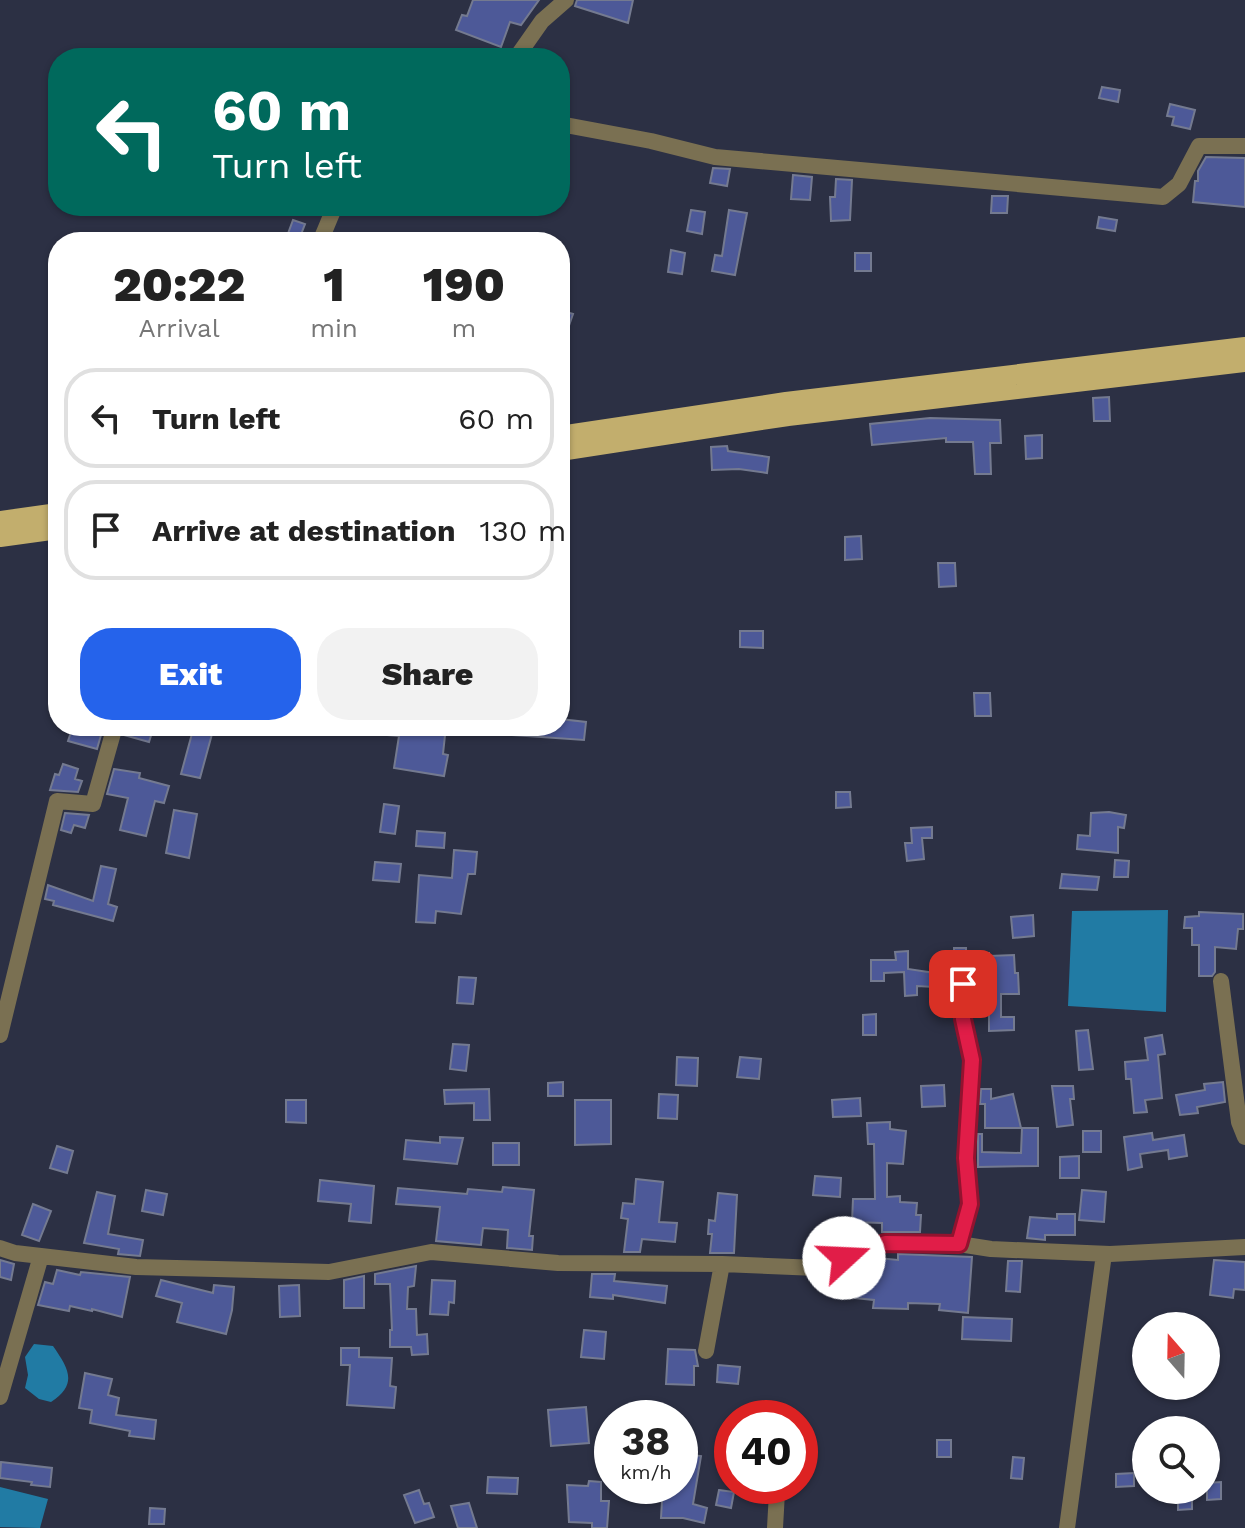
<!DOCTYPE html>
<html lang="en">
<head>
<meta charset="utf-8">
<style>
  :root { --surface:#fff; --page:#f2f2f2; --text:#222; --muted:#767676; --line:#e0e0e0; --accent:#2563eb }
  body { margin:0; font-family:"Work Sans",sans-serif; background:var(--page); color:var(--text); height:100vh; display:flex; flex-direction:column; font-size:30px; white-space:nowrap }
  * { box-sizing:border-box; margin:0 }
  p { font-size:26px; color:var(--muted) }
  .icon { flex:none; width:44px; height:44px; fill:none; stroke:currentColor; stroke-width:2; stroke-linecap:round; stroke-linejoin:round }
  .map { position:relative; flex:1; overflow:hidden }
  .drawer { position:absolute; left:48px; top:232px; width:522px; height:504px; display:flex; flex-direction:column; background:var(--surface); border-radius:32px; box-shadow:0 2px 6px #0004 }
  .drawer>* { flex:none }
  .guide { position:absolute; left:48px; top:48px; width:522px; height:168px; border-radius:32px; box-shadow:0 2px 6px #0004; background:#00695c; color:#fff; overflow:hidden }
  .needle { width:52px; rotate:340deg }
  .fabs { position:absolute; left:1132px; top:1312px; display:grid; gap:16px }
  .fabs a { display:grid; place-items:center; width:88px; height:88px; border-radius:50%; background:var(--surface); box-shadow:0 2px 6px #0004; font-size:40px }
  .speed { position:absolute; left:594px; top:1400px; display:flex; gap:16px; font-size:40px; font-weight:700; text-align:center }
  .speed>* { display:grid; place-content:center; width:104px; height:104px; border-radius:50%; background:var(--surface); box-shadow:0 2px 6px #0004; line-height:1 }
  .speed small { font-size:20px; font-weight:400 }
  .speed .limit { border:12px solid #d22; background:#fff; color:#111 }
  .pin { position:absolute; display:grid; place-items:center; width:68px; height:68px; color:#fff; margin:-34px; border-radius:16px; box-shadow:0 4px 12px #0006 }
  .me { position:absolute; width:88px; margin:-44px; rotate:70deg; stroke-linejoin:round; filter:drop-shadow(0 0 6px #0008) }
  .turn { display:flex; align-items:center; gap:28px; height:168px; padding:0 32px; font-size:36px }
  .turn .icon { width:104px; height:104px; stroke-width:2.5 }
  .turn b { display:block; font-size:56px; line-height:68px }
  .eta { display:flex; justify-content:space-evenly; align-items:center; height:136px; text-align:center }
  .eta b { font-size:48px; font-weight:800; line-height:56px }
  .cta { display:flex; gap:16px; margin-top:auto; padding:16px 32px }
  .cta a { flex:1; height:92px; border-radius:32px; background:var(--accent); color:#fff; font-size:32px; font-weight:800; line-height:92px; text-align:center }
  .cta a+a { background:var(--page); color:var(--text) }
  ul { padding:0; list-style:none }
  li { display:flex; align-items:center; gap:24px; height:100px; margin:0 16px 12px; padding:0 16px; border:4px solid var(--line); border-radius:32px }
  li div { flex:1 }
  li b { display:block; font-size:30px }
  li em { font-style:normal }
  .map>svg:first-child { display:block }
  .water { fill:#217ba4 }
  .building { fill:#4d5998; stroke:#747a90; stroke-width:2 }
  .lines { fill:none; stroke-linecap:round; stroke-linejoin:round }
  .minor { stroke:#7a7052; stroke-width:16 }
  .major { stroke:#c2ae6d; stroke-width:20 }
  .route-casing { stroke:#92132f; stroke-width:20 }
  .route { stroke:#e11d48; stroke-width:14 }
</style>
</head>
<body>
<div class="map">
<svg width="1245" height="1528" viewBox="0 0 1245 1528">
  <rect width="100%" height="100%" fill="#2c3044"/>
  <path class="water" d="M1168,910L1166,1012L1068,1006L1072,911Z
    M34,1344L53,1346C69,1369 78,1384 51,1402L39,1399L25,1388L28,1375L25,1357Z
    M0,1487L48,1499L40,1528L0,1527Z"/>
  <path class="building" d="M473,0H539L521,25L510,22L501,47L456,30L462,15L467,16Z
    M577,0H633L628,23L575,6Z
    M1102,87L1120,90L1118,102L1099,98Z
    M1170,104L1195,110L1190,129L1172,125L1174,117L1167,116Z
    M1206,157L1245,158V207L1193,202L1195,181H1198V171Z
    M713,168L730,169L727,186L710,183Z
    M793,175L812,177L810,200L791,199Z
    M836,179L852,180L850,220L831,221L830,197H835Z
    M992,196H1008L1007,213H991Z
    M691,210L705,212L702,234L687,231Z
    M729,210L747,213L735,275L712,271L715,255L722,256Z
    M1099,217L1117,220L1115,231L1097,228Z
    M293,220L305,224L298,242L286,239Z
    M671,250L685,253L682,274L668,272Z
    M855,253H871V271H855Z
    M563,311L573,314L562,346H560V320Z
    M1109,397L1110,421H1094L1093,398Z
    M930,418L1000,420L1001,443H990L991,474H975L973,442H946V438L872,445L870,424Z
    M1042,435V458L1026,459L1025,436Z
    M727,446L728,451L769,457L767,473L739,469L712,470L711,447Z
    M861,536L862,559L845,560V537Z
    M938,563H955L956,586L939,587Z
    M740,631H763V648L740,647Z
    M974,693H990L991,716H975Z
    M560,719L586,722L584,740L496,734V726H560Z
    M73,726L103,728L97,749L68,741Z
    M126,726H154L149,742L124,735Z
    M377,726H446L443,754L448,755L444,776L394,768L399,736L376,734Z
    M193,730L212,734L200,778L181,774Z
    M63,764L78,769L75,779L82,781L78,792L50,790L55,774L59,775Z
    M114,769L140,773L139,778L169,786L164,803L155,801L146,836L120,830L128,798L107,794Z
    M836,792H850L851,807L836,808Z
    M384,804L399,806L395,834L380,832Z
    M174,810L197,814L189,858L166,853Z
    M1109,812L1126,815L1124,828L1118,827V853L1077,849L1078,835L1090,836L1091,813Z
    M65,813L89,815L85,828L74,825L71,833L61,830Z
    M932,827V838H922L924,859L907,861L905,843H912L911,828Z
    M417,831L445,833L444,848L416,846Z
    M454,850L477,852L475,874H468L461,914L436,911L435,923L416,922L419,875L452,878Z
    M1115,860L1129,861L1128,877H1114Z
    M375,862L401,864L399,882L373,880Z
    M101,866L116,869L108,904L117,907L113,921L53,905L54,901L45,899L48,885L93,901Z
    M1062,874L1099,877L1097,890L1060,888Z
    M1199,912L1243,914V929H1238L1236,949L1215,947V972L1212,976H1199V945H1192V928H1184L1185,917L1199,916Z
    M1033,915L1034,936L1013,938L1011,917Z
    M954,948H966V953H989V956L1014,955L1015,973H1018L1019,994H1001V1017H1014V1030L989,1031V974L954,972L952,988L917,986V995L905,996L904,972L884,973V981H871V960H896L895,952L908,951V969L935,973V969H940V952H954Z
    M459,977L476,978L473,1004L457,1003Z
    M876,1014V1035H863V1015Z
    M1088,1030L1093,1069L1079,1070L1076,1031Z
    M1162,1035L1165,1054L1158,1055L1162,1098L1145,1100L1147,1112L1134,1113L1131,1079H1126L1125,1062L1148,1060L1145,1038Z
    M453,1044L469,1045L466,1071L450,1069Z
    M677,1057L698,1058L697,1086L676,1085Z
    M740,1057L761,1059L759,1079L737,1077Z
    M563,1082V1096H548V1083Z
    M1223,1082L1225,1102L1197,1107L1198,1113L1180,1115L1176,1095L1205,1090L1204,1084Z
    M944,1085L945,1106L922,1107L921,1086Z
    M1052,1086H1073L1074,1099H1070L1073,1125L1057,1127Z
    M489,1089L490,1120H474V1103L445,1104L444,1090Z
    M981,1089H991V1099L1013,1094L1021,1128H985V1104H980Z
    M659,1094L678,1095L677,1119L658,1118Z
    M860,1098L861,1116L833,1117L832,1100Z
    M286,1100H306V1123L286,1122Z
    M575,1100H611V1144L575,1145Z
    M890,1122V1129L906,1131L903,1164L887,1163V1197L900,1196V1202L917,1203L916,1215H921L920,1232H882V1223L852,1222L853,1199H875L874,1144H868L867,1123Z
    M1022,1128H1038V1166L978,1167V1134H982V1152L1021,1153Z
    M1083,1131H1101V1152H1083Z
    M1152,1133L1153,1140L1184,1135L1187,1156L1169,1159L1168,1150L1140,1154L1142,1167L1128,1170L1124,1137Z
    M440,1137L463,1138L457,1164L404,1159L406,1140L440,1143Z
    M493,1143H519V1165H493Z
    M57,1146L73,1151L67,1173L50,1168Z
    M1079,1156V1178H1060V1157Z
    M815,1176L841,1178L840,1197L813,1195Z
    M636,1179L663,1182L659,1222L677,1223L675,1242L642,1239L640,1252H624L628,1219L621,1218L623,1203L634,1204Z
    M320,1180L374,1186L371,1223L349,1221L351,1204L318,1201Z
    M503,1187L534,1190L529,1236H533L532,1250L507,1248L508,1230L483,1228L481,1245L436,1241L440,1207L396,1204L398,1188L467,1194L468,1189L502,1192Z
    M146,1190L167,1194L163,1215L142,1211Z
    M1082,1190L1106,1192L1104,1222L1079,1220Z
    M97,1192L115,1196L108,1234L143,1240L140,1256L118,1254L119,1249L84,1243Z
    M718,1193L737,1195L734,1253H710L712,1234H708L709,1220L715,1221Z
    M33,1204L51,1211L39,1241L22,1235Z
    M1057,1214H1075V1235H1045V1240L1027,1238L1030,1217L1057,1219Z
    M820,1239L835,1241L834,1250L818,1255Z
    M898,1254L972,1257L968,1313L939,1310L940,1304L908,1303V1309L873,1308L874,1300L855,1298L857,1281L829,1279L830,1275L849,1268H855L856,1265L877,1258L898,1260Z
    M0,1260L14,1264L11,1280L0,1277Z
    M1214,1260L1245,1262V1290L1234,1289L1233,1298L1210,1295Z
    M1008,1261H1022L1020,1292L1006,1291Z
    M416,1266L414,1286L408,1287L407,1309H416L417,1335L427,1334L428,1354L412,1355L411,1347H390V1330H392L390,1284H375V1274Z
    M57,1270L80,1275L81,1272L130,1277L122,1317L92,1309V1311L70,1306L69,1311L38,1305L45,1282L53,1284Z
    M592,1274H615L614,1281L667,1286L665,1303L613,1295V1299L590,1297Z
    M364,1276V1308H344V1280Z
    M161,1280L213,1293L214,1285L234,1287L232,1310L226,1334L177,1322L182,1303L156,1296Z
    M432,1280L455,1281L454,1303L449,1302L448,1315L430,1314Z
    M299,1285L300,1316L280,1317L279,1286Z
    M963,1317L1012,1319L1011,1341L962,1339Z
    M584,1330L606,1332L604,1359L581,1357Z
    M341,1348H359V1357L392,1358L390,1386L396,1387L394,1408L347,1405L350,1365H341Z
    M668,1349L695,1350L698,1366H694V1385L666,1384Z
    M718,1365L740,1367L738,1384L717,1382Z
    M85,1373L112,1379L108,1395L119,1398L116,1415L156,1420L154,1439L129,1436L130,1431L90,1423L92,1410L79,1408Z
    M586,1407L589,1443L551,1446L548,1410Z
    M937,1440H951V1457H937Z
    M684,1454L701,1456L693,1504L707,1508L704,1523L683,1518H661L662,1501L653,1500V1490L681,1488Z
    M1013,1457L1024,1458L1022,1479L1011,1478Z
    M1,1462L52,1468L50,1487L31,1485L32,1482L0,1478Z
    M1134,1473V1486L1116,1487V1474Z
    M488,1477L518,1478L517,1494L487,1493Z
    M589,1481L601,1482V1501H609L607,1528H592V1523L569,1522L567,1485L588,1486Z
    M1221,1482V1499L1207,1500V1483Z
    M419,1490L424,1504L429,1503L434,1517L415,1523L404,1495Z
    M719,1490L734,1492L731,1508L716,1505Z
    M1192,1492V1509L1178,1510V1493Z
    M469,1503L477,1528H458L451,1506Z
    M150,1508L165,1509L164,1524H149Z"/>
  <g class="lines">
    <path class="minor" d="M516,58L542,21L566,0
      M560,124L651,141L715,157L1163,197L1179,184L1199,146H1245
      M320,242L335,206
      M1221,981L1239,1122L1245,1137
      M0,1035L57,801L93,804L115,726
      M959,1244L970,1204L966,1158L972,1060L963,1019V984
      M0,1248L15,1253L136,1267L329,1272L431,1252L558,1263L722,1264L817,1268L885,1243L959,1244L991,1249L1110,1254L1245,1247
      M706,1351L722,1264
      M0,1397L41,1256
      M747,1490L777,1492L775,1528
      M1067,1528L1104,1254"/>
    <path class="major" d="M560,436L786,402L1245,347
      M560,451L788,416L1245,362
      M0,521L58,513
      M0,537L58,529"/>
  </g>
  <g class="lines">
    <g class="route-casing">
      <path id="route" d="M844,1258L885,1243L959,1244L970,1204L966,1158L972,1060L963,1019V984"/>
    </g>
    <use href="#route" class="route"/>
  </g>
</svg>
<div class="fabs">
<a><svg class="needle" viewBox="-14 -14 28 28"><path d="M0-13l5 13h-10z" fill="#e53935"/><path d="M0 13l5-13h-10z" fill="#767676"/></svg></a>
<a><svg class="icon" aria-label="search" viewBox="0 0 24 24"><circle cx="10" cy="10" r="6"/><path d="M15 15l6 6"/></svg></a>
</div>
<div class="speed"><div>38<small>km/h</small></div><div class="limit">40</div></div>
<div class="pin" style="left:963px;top:984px;background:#d93025"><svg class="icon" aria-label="arrive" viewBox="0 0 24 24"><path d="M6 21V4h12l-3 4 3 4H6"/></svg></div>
<svg class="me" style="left:844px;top:1258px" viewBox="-20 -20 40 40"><circle r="19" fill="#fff"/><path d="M0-13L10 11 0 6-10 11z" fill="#e11d48"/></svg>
<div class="guide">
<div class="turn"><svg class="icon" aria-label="left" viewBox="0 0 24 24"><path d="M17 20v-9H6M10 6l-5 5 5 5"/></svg><div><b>60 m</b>Turn left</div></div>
</div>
<section class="drawer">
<div class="eta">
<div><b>20:22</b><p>Arrival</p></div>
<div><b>1</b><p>min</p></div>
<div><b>190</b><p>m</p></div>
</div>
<ul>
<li><svg class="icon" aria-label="left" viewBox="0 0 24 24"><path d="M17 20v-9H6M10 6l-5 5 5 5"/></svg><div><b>Turn left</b></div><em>60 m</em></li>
<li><svg class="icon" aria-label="arrive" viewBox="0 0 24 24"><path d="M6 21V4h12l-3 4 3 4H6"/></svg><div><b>Arrive at destination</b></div><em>130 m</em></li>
</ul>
<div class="cta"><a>Exit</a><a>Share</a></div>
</section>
</div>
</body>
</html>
